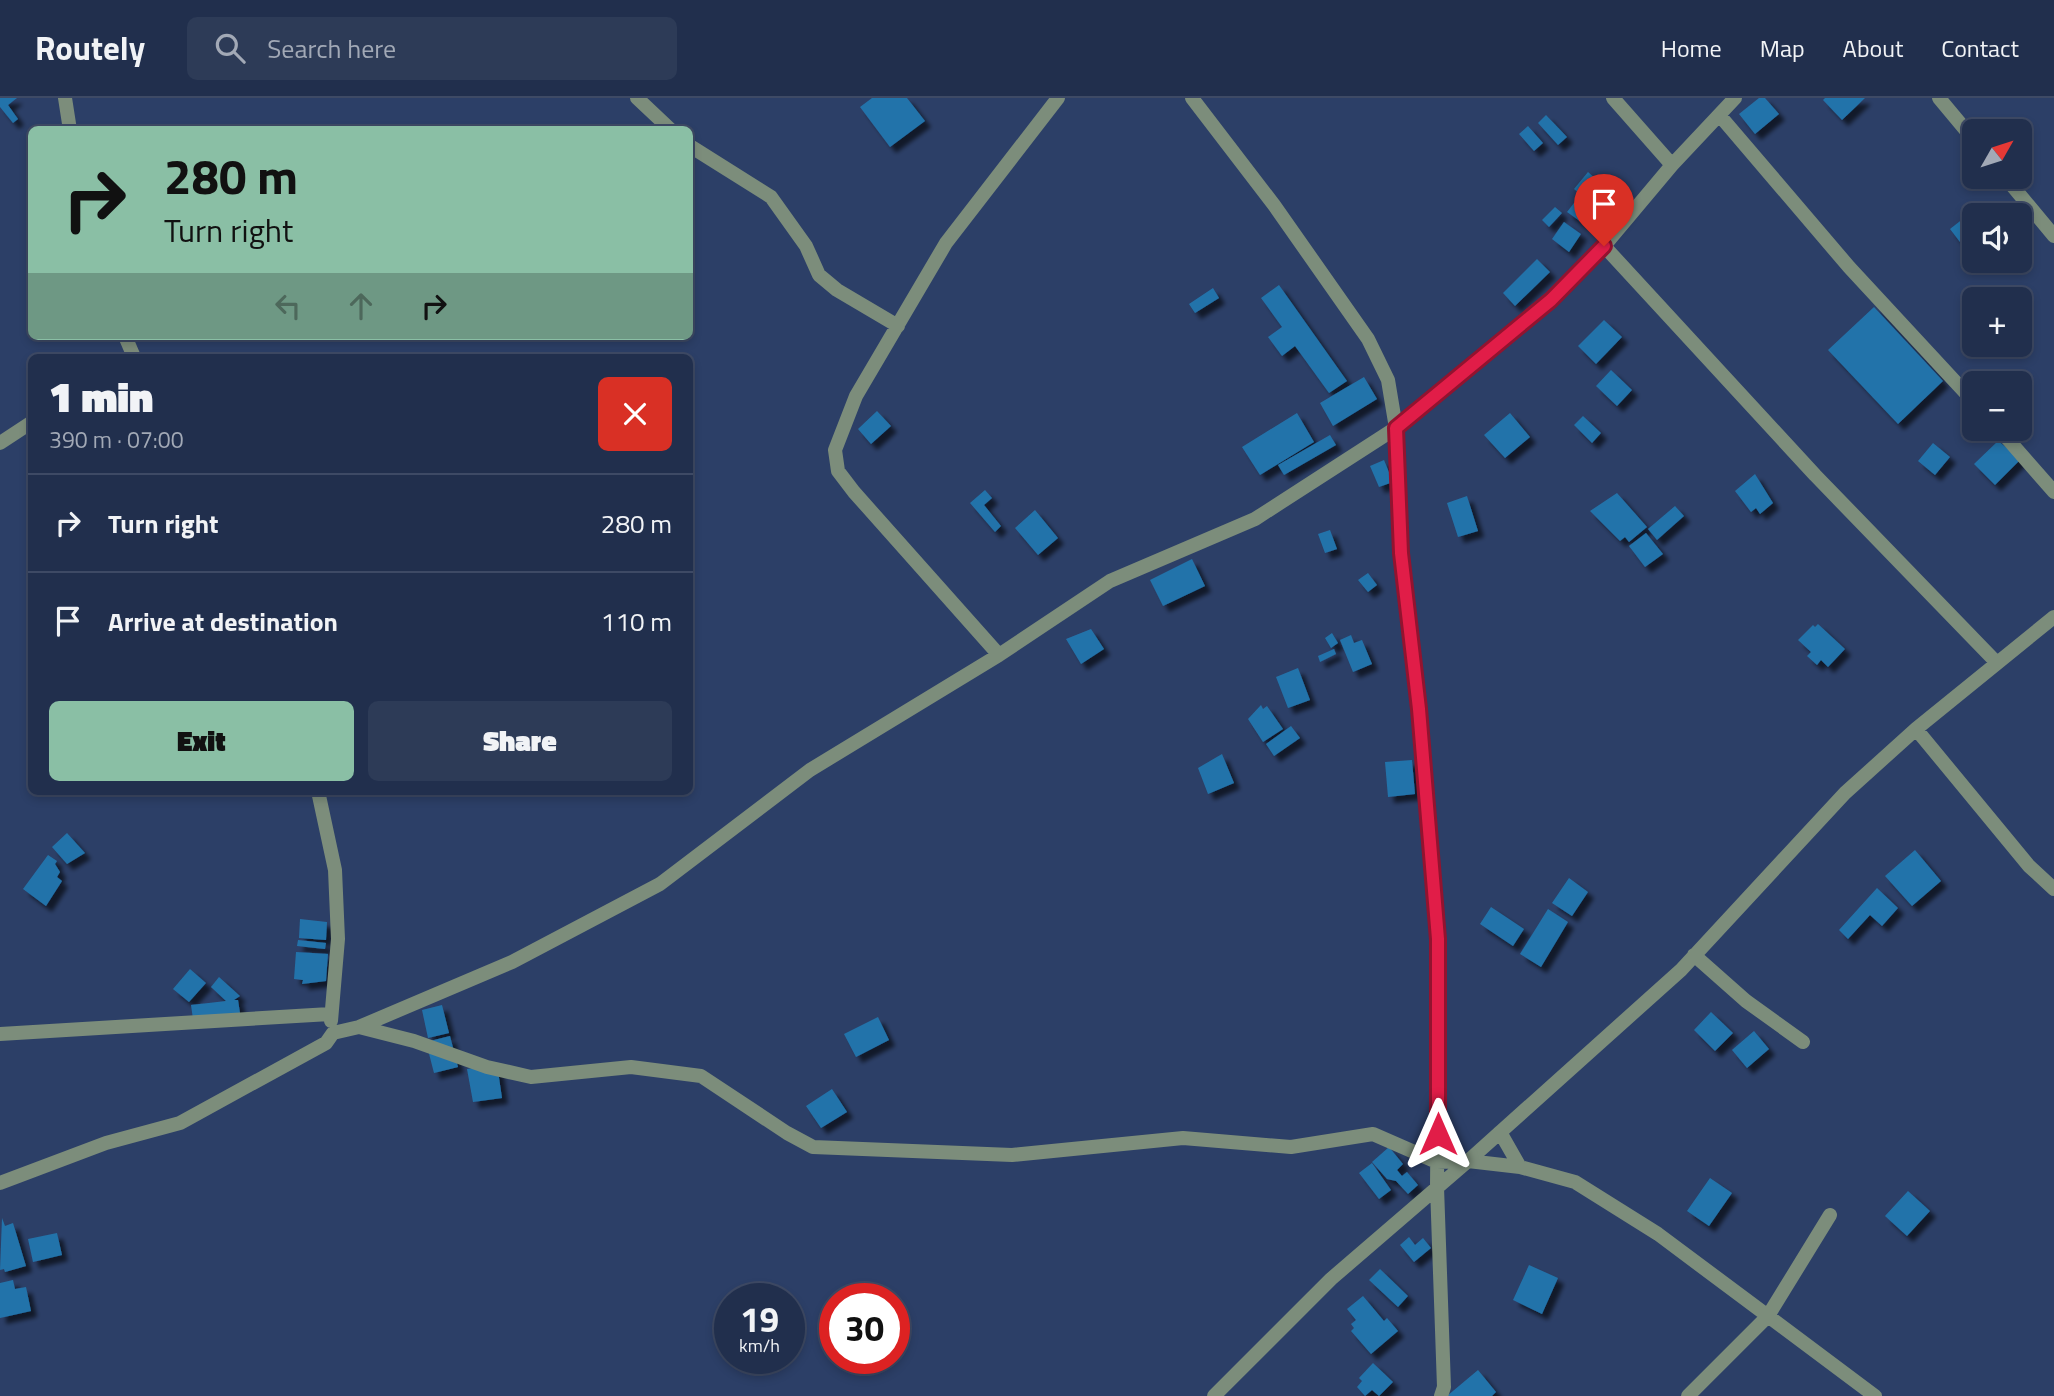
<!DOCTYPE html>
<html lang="en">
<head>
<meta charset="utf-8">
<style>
  :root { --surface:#212f4d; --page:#2d3b57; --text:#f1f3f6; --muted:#a2a9b6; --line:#3e4a65; --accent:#8abfa5 }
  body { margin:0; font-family:"Titillium Web",sans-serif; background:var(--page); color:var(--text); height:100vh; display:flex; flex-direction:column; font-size:26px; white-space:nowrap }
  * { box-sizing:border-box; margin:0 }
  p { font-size:23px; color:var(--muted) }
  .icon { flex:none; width:38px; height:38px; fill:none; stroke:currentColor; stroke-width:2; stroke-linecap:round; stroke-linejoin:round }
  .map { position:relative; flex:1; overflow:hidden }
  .side { position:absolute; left:28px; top:256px; width:665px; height:441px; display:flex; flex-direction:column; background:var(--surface); border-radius:10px; box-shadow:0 4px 10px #0003,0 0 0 2px var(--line) }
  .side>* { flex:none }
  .hud { position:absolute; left:28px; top:28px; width:665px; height:214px; border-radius:10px; box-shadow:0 4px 10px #0003,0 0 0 2px var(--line); background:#8abfa5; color:#111; overflow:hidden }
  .needle { width:46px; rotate:51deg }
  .buttons { position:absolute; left:1962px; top:21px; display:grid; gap:14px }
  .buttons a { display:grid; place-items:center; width:70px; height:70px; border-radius:10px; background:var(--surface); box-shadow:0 4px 10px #0003,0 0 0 2px var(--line); font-size:35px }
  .speed { position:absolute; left:714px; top:1185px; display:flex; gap:14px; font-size:35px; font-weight:700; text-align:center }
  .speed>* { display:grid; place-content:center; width:91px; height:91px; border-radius:50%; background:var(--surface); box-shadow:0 4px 10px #0003,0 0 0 2px var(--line); line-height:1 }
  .speed small { font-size:18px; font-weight:400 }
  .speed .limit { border:10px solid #d22; background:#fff; color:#111 }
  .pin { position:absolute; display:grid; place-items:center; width:60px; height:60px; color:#fff; margin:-72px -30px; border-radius:50% 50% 50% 0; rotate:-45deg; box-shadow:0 0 7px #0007 }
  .pin .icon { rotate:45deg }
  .me { position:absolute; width:77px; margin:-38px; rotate:0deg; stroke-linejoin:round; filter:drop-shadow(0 0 5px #0008) }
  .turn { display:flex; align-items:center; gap:24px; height:147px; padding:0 21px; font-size:32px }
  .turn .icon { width:91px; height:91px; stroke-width:2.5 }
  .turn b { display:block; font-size:49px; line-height:60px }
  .lanes { display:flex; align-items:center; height:66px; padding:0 21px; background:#0003; justify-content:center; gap:35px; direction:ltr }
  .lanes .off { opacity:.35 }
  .round { display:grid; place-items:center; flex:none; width:74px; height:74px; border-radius:10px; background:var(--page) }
  .head { display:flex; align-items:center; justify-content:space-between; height:119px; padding:0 21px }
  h1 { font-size:42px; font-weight:800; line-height:52px }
  .cta { display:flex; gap:14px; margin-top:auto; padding:14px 21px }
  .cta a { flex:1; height:80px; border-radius:10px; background:var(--accent); color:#111; font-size:28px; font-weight:800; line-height:80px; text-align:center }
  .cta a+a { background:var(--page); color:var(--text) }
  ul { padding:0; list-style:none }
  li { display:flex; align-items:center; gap:21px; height:98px; padding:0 21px; border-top:2px solid var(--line) }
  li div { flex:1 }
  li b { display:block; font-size:26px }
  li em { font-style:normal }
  header { display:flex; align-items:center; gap:42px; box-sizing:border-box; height:98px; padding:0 35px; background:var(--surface); border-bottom:2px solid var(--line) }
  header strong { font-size:33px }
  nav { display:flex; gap:38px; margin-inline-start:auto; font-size:24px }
  .search { width:490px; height:63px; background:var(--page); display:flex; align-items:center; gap:18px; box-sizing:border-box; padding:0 24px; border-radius:10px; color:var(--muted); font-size:26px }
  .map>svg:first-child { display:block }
  .building { fill:#2373aa; filter:url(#shadow) }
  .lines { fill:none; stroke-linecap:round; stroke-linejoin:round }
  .minor { stroke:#7c8d7b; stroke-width:14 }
  .route-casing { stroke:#92132f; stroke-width:18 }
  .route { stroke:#e11d48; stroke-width:12 }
</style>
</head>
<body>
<header>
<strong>Routely</strong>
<div class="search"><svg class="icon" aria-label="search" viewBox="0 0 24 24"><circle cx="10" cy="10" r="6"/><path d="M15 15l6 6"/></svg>Search here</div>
<nav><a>Home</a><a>Map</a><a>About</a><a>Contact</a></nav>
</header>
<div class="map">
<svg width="2054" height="1298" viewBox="0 0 2054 1298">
  <defs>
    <filter id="shadow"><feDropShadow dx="6" dy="6" stdDeviation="2" flood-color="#0009"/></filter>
  </defs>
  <rect width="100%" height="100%" fill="#2c3f67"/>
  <path class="building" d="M0,0H17L8,7L18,21L13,25L0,9Z
    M872,0H907L925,23L890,49L860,9Z
    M1759,0H1765L1779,16L1755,36L1739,16Z
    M1825,0H1865L1842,22L1823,2Z
    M1546,17L1567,39L1558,47L1538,25Z
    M1528,28L1543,45L1534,53L1519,36Z
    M1588,74L1615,98L1601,114L1574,91Z
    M1574,105L1598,122L1591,131L1567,114Z
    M1555,109L1562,115L1549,129L1542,122Z
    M1978,109L1984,117H1974V154L1970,157L1950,131Z
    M1564,124L1581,136L1569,154L1552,141Z
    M1537,161L1550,174L1515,208L1503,195Z
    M1279,187L1347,283L1329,295L1295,248L1282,258L1268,239L1282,229L1261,200Z
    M1213,190L1219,200L1195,215L1189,206Z
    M1874,209L1943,283L1898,326L1828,252Z
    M1604,222L1622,239L1596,266L1578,248Z
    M1611,272L1632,292L1617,308L1596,288Z
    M1364,279L1377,301L1333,328L1320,305Z
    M877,313L891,328L871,346L858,331Z
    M1297,315L1314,344L1260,377L1242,349Z
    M1510,315L1530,339L1505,360L1484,337Z
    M1583,318L1601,335L1592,345L1574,327Z
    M1330,337L1336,347L1284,377L1278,367Z
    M1998,343L2021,361L1995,387L1974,366Z
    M1933,345L1950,359L1935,377L1918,363Z
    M1384,362L1393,384L1379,389L1370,368Z
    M1755,376L1773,405L1760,416L1756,410L1751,414L1735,393Z
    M985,392L992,400L984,407L1001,428L995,434L970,405Z
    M1617,395L1647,429L1629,444L1625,439L1620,443L1590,413Z
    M1467,398L1478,433L1458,439L1447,405Z
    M1675,408L1684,418L1657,442L1648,431Z
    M1035,412L1058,440L1038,457L1015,430Z
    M1330,432L1337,451L1325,455L1318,436Z
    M1646,435L1663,456L1645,469L1629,448Z
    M1192,461L1205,488L1163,508L1150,482Z
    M1368,475L1377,487L1368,494L1358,482Z
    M1818,526L1845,551L1828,569L1821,562L1817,567L1807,558L1811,554L1798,542L1813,527L1815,529Z
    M1091,531L1104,551L1081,566L1066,541Z
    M1332,535L1338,545L1331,550L1325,540Z
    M1351,537L1354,545L1362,542L1372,566L1353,574L1340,542Z
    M1334,551L1336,556L1320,564L1318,558Z
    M1298,570L1310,602L1288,610L1276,579Z
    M1261,607L1263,611L1267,608L1283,631L1263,644L1248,621Z
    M1291,628L1300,640L1274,658L1266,646Z
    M1222,656L1234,685L1208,696L1198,670Z
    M1412,662L1415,696L1388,699L1385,664Z
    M67,735L85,755L67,766L52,749Z
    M1915,752L1941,783L1912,808L1885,778Z
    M48,757L57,763L55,766L60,774L57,779L62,783L46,808L23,791Z
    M1569,780L1588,794L1572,818L1552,805Z
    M1877,790L1898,810L1882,828L1870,817L1848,841L1839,832Z
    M1491,809L1524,831L1513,848L1480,826Z
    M1548,811L1568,824L1541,869L1520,856Z
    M300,821L327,824L326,842L299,840Z
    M298,842L326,845L325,851L297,848Z
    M296,854L328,856L326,883L302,886L303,882L294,881Z
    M190,871L206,885L189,904L173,891Z
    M219,879L240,898L234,902H238L240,915L193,921L191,907L226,903L211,889Z
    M442,907L449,935L428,940L422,912Z
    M1711,914L1733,935L1715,953L1694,932Z
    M878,919L889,942L856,959L844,936Z
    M1754,933L1769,951L1747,970L1732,952Z
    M450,938L458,969L434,975L426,944Z
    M497,966L502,1000L473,1004L467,971Z
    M832,991L847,1014L821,1030L806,1008Z
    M1389,1049L1403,1066L1397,1072L1402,1078L1407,1074L1418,1087L1408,1096L1396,1083L1387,1081L1372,1064Z
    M1372,1065L1391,1092L1379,1101L1359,1075Z
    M1710,1080L1732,1095L1709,1128L1687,1113Z
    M1908,1093L1930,1113L1907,1138L1885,1118Z
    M2,1120L5,1128L13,1125L26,1168L5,1174L4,1171L0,1172Z
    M57,1135L62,1157L33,1164L28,1141Z
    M1409,1139L1415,1147L1423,1140L1431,1150L1414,1164L1400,1147Z
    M1529,1167L1558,1180L1542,1216L1513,1202Z
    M1380,1171L1408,1198L1398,1209L1369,1182Z
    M13,1182L15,1191L26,1189L31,1213L0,1220V1185Z
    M1363,1198L1384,1223L1387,1220L1398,1233L1371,1256L1351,1233L1354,1230L1351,1226L1356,1222L1347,1211Z
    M1373,1265L1393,1284L1379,1298L1372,1292L1365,1298L1357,1289L1362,1283L1359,1280Z
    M1478,1272L1496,1294L1492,1298H1447Z"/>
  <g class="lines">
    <path class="minor" d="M65,0L70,32
      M637,0L671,32
      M1192,0L1274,107L1368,241L1388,282L1396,330L1401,455L1419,611L1439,840L1437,1089L1444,1289L1441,1298
      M1613,0L1672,67
      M1939,0L1974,42
      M1721,19L1849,169L1974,304
      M690,48L771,99L806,148L819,177L837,192L898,228
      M2005,79L2054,138
      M1604,148L1815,377L1997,565
      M125,238L134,259
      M1999,331L2054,394
      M0,345L32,324
      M999,557L854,394L838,373L835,352L856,298L946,145L1058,0
      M1916,631L2029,768L2054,791
      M318,693L335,772L338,841L331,923
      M1694,857L1746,903L1803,944
      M359,929L414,943L487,969L531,979L631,969L701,978L787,1035L813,1049L1012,1057L1183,1040L1291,1049L1373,1036L1437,1064L1468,1063L1520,1069L1575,1084L1658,1136L1875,1298
      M0,936L330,916
      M1500,1034L1520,1069
      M0,1085L106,1045L180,1025L326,945L333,935L359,929L512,864L660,786L810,672L999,557L1110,483L1255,421L1396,330L1551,202L1604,148L1672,67L1735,0
      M1214,1298L1331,1181L1468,1063L1681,872L1845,695L1916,631L2054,519
      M1688,1298L1768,1218L1830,1117"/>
  </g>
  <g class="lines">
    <g class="route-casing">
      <path id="route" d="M1438,1036V841L1419,611L1401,455L1396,330L1551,202L1604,148"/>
    </g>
    <use href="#route" class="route"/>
  </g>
</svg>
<div class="buttons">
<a><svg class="needle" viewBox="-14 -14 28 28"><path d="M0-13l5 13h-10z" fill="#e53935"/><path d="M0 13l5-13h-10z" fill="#a2a9b6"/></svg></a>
<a><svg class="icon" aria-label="sound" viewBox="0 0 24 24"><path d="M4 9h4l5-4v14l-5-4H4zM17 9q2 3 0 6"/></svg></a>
<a>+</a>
<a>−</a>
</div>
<div class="speed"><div>19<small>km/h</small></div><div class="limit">30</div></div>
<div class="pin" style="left:1604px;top:148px;background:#d93025"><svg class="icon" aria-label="arrive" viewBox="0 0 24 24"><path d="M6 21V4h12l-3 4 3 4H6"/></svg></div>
<svg class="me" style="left:1438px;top:1036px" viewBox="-20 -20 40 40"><path d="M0-17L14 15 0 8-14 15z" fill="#e11d48" stroke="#fff" stroke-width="4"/></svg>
<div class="hud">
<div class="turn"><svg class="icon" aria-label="right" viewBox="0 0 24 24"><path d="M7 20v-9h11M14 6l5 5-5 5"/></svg><div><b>280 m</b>Turn right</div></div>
<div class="lanes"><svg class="icon off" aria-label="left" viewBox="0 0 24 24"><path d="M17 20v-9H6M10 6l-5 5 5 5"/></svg><svg class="icon off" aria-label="ahead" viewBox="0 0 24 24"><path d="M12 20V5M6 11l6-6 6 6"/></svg><svg class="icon" aria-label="right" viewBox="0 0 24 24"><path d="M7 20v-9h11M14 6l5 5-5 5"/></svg></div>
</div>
<section class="side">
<div class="head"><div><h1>1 min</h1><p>390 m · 07:00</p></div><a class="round" style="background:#d93025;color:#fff"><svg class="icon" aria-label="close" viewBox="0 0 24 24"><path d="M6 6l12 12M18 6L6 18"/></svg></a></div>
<ul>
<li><svg class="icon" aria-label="right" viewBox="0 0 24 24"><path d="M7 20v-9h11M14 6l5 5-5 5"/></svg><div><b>Turn right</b></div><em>280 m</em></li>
<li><svg class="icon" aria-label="arrive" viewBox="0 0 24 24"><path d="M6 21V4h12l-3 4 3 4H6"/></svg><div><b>Arrive at destination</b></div><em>110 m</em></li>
</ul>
<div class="cta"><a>Exit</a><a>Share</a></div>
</section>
</div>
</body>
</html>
